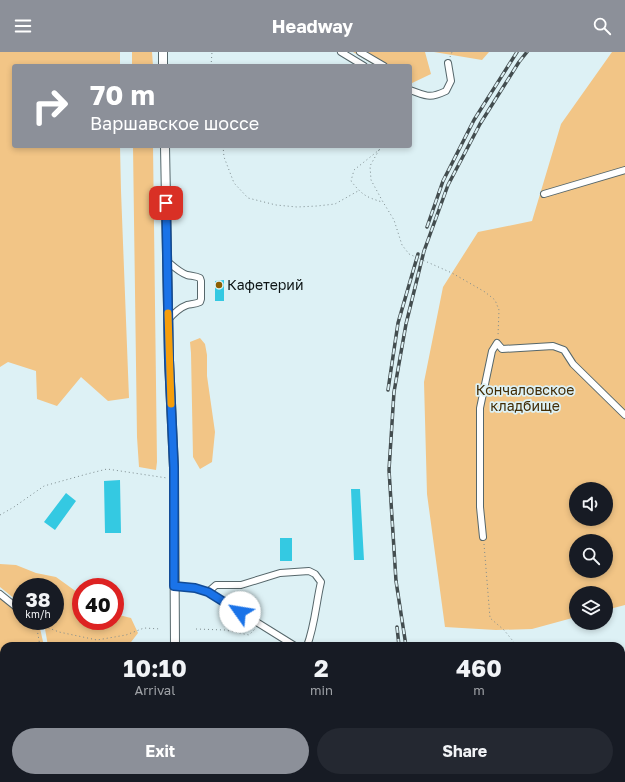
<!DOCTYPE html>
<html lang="en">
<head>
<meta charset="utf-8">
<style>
  :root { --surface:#171b24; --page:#242831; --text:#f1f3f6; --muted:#9ea1a6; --accent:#8c9099 }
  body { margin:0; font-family:"Golos Text",sans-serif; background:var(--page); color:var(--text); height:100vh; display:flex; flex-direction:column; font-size:15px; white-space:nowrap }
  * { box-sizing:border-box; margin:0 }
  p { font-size:13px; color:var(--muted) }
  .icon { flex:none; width:22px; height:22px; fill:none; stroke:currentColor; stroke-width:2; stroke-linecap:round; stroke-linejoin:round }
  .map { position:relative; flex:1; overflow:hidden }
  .details { position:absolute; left:0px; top:590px; width:625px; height:140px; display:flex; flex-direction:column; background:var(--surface); border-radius:12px 12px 0 0; box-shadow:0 2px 6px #0003 }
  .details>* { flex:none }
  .hud { position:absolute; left:12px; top:12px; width:400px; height:84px; border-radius:4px; box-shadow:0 2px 6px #0003; background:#8c9099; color:#fff; overflow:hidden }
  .controls { position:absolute; left:569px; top:430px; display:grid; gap:8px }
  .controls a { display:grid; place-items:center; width:44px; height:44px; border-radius:50%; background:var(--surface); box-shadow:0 2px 6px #0003; font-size:20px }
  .speed { position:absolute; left:12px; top:526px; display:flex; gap:8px; font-size:20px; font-weight:700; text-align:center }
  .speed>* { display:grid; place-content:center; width:52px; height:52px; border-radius:50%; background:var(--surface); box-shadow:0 2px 6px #0003; line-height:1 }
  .speed small { font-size:10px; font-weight:400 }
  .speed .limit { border:6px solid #d22; background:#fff; color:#111 }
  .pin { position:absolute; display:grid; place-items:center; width:34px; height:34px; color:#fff; margin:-17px; border-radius:8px; box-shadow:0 2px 6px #0006 }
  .me { position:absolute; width:44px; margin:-22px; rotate:302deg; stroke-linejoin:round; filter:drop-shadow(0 0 3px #0008) }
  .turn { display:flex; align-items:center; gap:14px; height:84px; padding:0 12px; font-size:18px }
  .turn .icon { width:52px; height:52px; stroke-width:2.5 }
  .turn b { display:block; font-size:28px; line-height:34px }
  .eta { display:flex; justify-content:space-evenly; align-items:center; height:68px; text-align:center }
  .eta b { font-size:24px; font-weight:700; line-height:28px }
  .primary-button { display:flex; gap:8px; margin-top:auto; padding:8px 12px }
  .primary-button a { flex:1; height:46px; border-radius:24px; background:var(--accent); color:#fff; font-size:16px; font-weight:700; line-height:46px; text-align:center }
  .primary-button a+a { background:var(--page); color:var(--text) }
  header { display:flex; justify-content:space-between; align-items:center; height:52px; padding:0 12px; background:var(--accent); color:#fff; font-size:18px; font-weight:700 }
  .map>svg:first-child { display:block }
  .green { fill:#f2c586; fill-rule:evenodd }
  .building { fill:#34c9e2 }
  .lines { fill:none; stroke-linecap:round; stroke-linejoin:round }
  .minor-casing { stroke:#56676b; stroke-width:8 }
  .major-casing { stroke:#56676b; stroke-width:10 }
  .path { stroke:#7c8a8d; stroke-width:1; stroke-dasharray:1 3; stroke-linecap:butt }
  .minor { stroke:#fff; stroke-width:6 }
  .major { stroke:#fff; stroke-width:8 }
  .rail-casing { stroke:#434d4f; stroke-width:3.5 }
  .rail { stroke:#ddf1f5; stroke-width:2; stroke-dasharray:6; stroke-linecap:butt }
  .route-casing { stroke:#114b97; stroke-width:10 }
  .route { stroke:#1a73e8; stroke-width:7 }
  .slow { stroke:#f59e0b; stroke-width:7 }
  .poi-dot { fill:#8b5e02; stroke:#ddf1f5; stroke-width:1.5 }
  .labels { text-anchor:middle; stroke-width:3.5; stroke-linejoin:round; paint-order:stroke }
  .poi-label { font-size:14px; fill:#0d1415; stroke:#ddf1f5; text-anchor:start }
  .park-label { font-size:14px; fill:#422c05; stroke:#ddf1f5 }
</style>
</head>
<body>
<header><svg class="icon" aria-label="menu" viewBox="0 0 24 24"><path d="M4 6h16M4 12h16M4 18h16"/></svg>Headway<svg class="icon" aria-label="search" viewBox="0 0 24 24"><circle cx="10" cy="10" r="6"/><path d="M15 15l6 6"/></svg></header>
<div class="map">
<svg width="625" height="730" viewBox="0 0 625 730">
  <rect width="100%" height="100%" fill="#ddf1f5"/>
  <path class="green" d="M0,0H120V14H14V94H120L121,139L129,346L108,349L81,325L57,354L37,347L36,319L8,310L0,315Z
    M132,0H152L153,14H132Z
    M353,0H425L431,22L410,32V14H376Z
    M434,0H489L482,8Z
    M612,0H625V553L606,558V541H576V565L532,577L496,578L445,575L427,442L424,330L443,235L478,180L532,169L561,72ZM576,437H606V467H576ZM576,489H606V519H576Z
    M133,94H153L157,410L156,418L139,415L137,385Z
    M200,286L205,292L207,303V324L215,380L212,410L200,417L193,405L191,301L190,290Z
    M0,512L16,513L36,521L56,525L81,543V569H115V562L131,566L138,581L128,594H48L44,571L41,569H55V535H21V552L0,535Z
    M0,544L21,559V569H35L39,572L44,594H4V623L0,625Z
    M4,626V675L0,679V628Z
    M625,678V730H540L539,726H621V679Z
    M363,726H411L414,730H363Z"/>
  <path class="building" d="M224,228V249H215V229Z
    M120,428L121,481H105L104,429Z
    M351,437H360L364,508H354Z
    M66,441L76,449L55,478L44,470Z
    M280,486H292V509H280Z"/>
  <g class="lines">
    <g class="minor-casing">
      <path id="minor" d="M341,0L364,14
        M360,0L384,14
        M410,38C427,44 429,47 446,39L451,29L448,11
        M544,142L625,118
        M167,209C173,214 179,220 187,223C191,224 196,224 200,226L201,229V247L200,250C196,252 192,252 187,253C179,256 174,261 168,268
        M483,485L480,455V356L492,299L497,291L502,297L553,294L564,298L573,312L625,363
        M174,534L195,536L208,540L295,594
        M208,540L216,533H241L280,521L309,519L315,522L321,530C316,551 315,573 307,594
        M0,542L21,559
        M34,569L35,570
        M621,624H625
        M621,673L625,677
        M155,726V730
        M532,726V730
        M618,726L625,727
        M3,730L4,726
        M202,730L203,726
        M362,730L363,726
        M593,730L604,726"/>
    </g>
    <g class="major-casing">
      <path id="major" d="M163,0V14
        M165,94L169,308L174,416L175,594
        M175,726V730"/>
    </g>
    <path class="path" d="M450,5L452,0
      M211,14L212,0
      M223,94L224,105L234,131L248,146L276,153L297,155L317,154L335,152L358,139
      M382,94L379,98L354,118L351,129C362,143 366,145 382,150
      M379,98L370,114L371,128L383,150L394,168L402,193L409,202L452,221L485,240L495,248L499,258L498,284
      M0,463L14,455L44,434L87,422L107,417L167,426
      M484,492L490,566L504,578L517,594
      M41,573L59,580L97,588L126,583L144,576L161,577
      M37,577L40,594
      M196,577L225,578L249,583L255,577
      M0,619L4,617"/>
    <use href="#minor" class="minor"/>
    <use href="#major" class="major"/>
    <g class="rail-casing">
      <path id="rail" d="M427,175L443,129L474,68L517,0
        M388,338L398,271L418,202
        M397,575L399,594
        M406,594L396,529L389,418L394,340L406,272L424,199L448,133L480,72L519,10L527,0
        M434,726L436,730"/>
    </g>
    <use href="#rail" class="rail"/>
  </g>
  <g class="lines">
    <g class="route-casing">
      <path id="route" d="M166,151L169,308L174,416V534L195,536L208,540L240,560"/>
    </g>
    <use href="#route" class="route"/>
    <path class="slow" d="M168,261L171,352"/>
  </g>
  <circle class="poi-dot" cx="219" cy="233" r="4"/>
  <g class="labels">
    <g class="poi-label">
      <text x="227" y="238">Кафетерий</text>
    </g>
    <g class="park-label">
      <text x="525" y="343">Кончаловское<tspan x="525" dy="16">кладбище</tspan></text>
    </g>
  </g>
</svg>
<div class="controls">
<a><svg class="icon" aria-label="sound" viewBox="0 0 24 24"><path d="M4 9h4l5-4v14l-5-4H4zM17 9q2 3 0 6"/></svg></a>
<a><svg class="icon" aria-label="search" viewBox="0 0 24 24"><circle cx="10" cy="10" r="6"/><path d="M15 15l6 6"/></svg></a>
<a><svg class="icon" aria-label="layers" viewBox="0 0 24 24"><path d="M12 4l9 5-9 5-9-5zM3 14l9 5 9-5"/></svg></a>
</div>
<div class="speed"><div>38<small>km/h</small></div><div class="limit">40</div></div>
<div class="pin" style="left:166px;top:151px;background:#d93025"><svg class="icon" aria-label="arrive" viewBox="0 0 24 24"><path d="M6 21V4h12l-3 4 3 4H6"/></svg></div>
<svg class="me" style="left:240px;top:560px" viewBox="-20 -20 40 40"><circle r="19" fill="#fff"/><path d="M0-13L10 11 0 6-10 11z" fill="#1a73e8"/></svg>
<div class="hud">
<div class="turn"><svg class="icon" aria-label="right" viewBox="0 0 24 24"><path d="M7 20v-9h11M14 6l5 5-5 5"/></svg><div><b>70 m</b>Варшавское шоссе</div></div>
</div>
<section class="details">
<div class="eta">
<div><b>10:10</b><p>Arrival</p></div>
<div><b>2</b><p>min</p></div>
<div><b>460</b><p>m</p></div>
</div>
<div class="primary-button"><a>Exit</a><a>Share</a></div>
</section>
</div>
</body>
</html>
